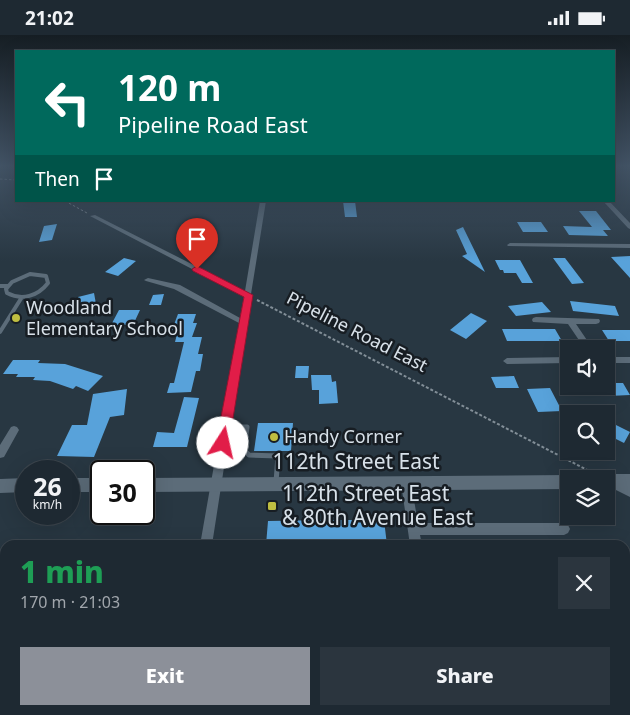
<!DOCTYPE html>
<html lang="en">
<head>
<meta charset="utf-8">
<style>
  :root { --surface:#1e2932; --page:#2b353e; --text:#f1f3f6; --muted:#a1a6ac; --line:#3c454d; --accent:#8c9099 }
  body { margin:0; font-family:"Noto Sans",sans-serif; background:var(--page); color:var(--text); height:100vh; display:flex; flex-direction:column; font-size:19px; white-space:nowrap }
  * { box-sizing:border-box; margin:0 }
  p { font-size:16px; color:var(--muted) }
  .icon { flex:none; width:28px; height:28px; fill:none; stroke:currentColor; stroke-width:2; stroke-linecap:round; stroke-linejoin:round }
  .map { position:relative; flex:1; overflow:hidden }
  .sheet { position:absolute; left:0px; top:505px; width:630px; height:175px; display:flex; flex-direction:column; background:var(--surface); border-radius:15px 15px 0 0; box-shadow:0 5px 20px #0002,0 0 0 1px var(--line) }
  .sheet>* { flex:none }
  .banner { position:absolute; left:15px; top:15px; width:600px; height:152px; border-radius:0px; box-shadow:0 5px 20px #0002,0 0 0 1px var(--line); background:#00695c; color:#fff; overflow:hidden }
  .fabs { position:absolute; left:560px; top:305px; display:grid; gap:10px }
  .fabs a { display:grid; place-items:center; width:55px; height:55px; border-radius:0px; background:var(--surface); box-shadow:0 5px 20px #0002,0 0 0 1px var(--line); font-size:25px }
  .speed { position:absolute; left:15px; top:425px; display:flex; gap:10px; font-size:25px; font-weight:700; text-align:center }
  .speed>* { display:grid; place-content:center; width:65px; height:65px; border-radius:50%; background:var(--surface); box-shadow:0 5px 20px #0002,0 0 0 1px var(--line); line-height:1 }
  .speed small { font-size:12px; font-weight:400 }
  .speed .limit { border:2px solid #111; border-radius:8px; background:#fff; color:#111 }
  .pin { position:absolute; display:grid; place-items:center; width:42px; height:42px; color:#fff; margin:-51px -21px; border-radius:50% 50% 50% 0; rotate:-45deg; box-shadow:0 0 5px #0007 }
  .pin .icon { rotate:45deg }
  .me { position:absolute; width:55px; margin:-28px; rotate:10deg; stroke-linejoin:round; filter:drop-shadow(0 0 4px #0008) }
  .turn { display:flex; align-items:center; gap:18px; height:105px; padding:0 20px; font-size:22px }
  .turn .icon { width:65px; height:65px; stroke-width:2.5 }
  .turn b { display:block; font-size:35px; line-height:42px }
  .then { display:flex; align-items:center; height:48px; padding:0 20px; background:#0003; gap:10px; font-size:19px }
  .round { display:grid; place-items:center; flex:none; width:52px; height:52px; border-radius:0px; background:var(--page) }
  .summary { display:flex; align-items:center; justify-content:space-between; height:85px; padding:0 20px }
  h1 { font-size:30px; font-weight:800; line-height:38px; color:#1e9e55 }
  .action { display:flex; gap:10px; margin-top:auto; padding:10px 20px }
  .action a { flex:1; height:58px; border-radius:0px; background:var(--accent); color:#fff; font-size:20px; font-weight:800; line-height:58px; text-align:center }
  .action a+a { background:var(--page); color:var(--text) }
  .status { display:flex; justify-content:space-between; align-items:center; height:35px; padding:0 25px; background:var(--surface); direction:ltr }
  .status svg { height:14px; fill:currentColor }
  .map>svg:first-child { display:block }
  .building { fill:#58a2da }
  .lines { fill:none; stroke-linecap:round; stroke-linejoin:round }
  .path-far1 { stroke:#828e97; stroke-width:1; stroke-dasharray:2.5 2; stroke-linecap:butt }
  .path { stroke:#828e97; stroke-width:2; stroke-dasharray:3 2; stroke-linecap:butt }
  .service-far2 { stroke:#5c6c79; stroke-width:4 }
  .service-far1 { stroke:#5c6c79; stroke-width:5 }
  .service { stroke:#5c6c79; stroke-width:6 }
  .minor { fill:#5c6c79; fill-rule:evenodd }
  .secondary { fill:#5c6c79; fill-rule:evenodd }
  .route { fill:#e11d48; stroke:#92132f }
  .poi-dot { fill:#bfbe41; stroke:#171d23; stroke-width:2 }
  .labels { text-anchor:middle; stroke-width:5; stroke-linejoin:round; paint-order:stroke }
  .poi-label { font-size:18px; fill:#d8e1e9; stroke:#171d23; text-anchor:start }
  .street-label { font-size:18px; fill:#d8e1e9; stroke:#171d23 }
  .near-street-label { font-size:21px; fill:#d8e1e9; stroke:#171d23 }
  .near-poi-label { font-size:21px; fill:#d8e1e9; stroke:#171d23; text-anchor:start }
</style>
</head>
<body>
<div class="status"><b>21:02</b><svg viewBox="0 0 49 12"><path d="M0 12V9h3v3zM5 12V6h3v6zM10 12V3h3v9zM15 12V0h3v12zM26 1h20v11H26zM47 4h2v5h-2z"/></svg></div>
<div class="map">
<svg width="630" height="680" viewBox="0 0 630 680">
  <rect width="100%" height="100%" fill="#283742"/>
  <path class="building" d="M343,166H355L357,182H345Z
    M579,176H596L611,195H603L608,201L569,200L563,191L592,192Z
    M517,187H541L548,197H523Z
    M57,189L52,205L39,207L44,191Z
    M463,192L485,237L462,221L467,219L456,195Z
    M630,221V243L611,222Z
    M124,223L136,226L118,241L105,237Z
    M553,223H565L584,248L572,249Z
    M495,225H520L533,248H522L516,238H504L503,235H500Z
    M94,258L96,269L92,270L93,273L80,276L78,262Z
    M164,259L161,270H149L153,260Z
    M570,266L615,271L619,281L573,276Z
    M542,267L551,277L516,281L508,271Z
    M119,275H140L133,290H111Z
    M471,278L487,286L466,304L450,295Z
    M178,279H196L193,288H197L192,302H202L198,319H203L200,336H196L191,357L167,358L170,348H174L184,307H175L178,295H172Z
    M502,294H555L562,306H507Z
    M602,295H630V306H609Z
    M13,325H40L38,328L65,329L103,341L88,356L76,351L73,354L50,346L33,345L35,342H16L18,339H3Z
    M296,331H309L308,343H295Z
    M311,340H331L332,347L336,346L338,368L319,369V355H312Z
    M514,341L519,353H496L491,342Z
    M606,348H623L630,360L609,361L606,357Z
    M550,353L562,376L538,377L527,354Z
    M127,354L124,380L110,382L94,422L57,421L72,390H87L93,359Z
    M184,362L199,363L187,412H153L157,397L174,398Z
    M606,385L630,397L624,408L606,399Z
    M258,388H293L291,416H254Z
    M330,485H384L387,510H266L268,486Z"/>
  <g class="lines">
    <path class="path-far1" d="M0,144L16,145
      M65,166L87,178"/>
    <path class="path" d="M257,265L595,439"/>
    <path class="service-far2" d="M30,239L46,241L48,248C38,261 22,266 7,258L6,254L12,247Z
      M0,251H8
      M0,297L22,262"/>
    <path class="service-far1" d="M225,392H247L244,415L249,420L278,421L276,447"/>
    <path class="service" d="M0,658H5"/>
    <path class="minor" d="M260,166H266L251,259L253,261L251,263L247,286L248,288L246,290L212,510H200L239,288L174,254L146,246L144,245L148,243L180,250L240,283L244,261L90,181L95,180L245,256Z
      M603,166H609L630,188V194L628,193Z
      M510,208L630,209V213L508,211L507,210Z
      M536,282L599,284L600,286L599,288L596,289H576L593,314H585L568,289L533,287L532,285L533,283Z
      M569,322V328L507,329L503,326L507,323Z
      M606,322H630V328H606Z
      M14,391L17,392L19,395L4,422L0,423V410L11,392Z
      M406,443L410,445L411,448L418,488H564L568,490L570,494L568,498L564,500H420L422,510H410L401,448L402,445Z
      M612,443L630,452V462L608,451L607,448L608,445Z
      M174,675H188V680H174Z"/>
    <path class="secondary" d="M606,439H630V453H606V444H599Z
      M569,440L575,444H569V454L144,457V443Z
      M26,443V457L0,458V444Z
      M69,443H101V457H69Z"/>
  </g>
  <linearGradient id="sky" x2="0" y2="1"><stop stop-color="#161e24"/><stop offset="0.58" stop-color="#425365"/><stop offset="1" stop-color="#425365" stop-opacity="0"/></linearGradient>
  <rect width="630" height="226" fill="url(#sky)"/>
  <path class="route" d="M197,231L253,260L229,408L227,411L223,413L218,411L216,408L244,262L193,236L192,234Z"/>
  <g class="poi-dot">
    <circle cx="16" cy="283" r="5"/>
    <circle cx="274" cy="402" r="5"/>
    <rect x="267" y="466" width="10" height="10" rx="2.5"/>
  </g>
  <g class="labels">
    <g class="poi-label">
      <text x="26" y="279">Woodland<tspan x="26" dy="21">Elementary School</tspan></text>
      <text x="284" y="408">Handy Corner</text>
    </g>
    <g class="street-label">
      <text transform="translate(357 297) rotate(27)" y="6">Pipeline Road East</text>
    </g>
    <g class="near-street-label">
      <text x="356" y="434">112th Street East</text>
    </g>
    <g class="near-poi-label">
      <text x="282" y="466">112th Street East<tspan x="282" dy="24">&amp; 80th Avenue East</tspan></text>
    </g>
  </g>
</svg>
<div class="fabs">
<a><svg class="icon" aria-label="sound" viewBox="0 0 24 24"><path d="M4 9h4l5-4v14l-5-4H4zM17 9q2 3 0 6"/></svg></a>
<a><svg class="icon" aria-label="search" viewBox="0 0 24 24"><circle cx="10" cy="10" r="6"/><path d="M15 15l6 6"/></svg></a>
<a><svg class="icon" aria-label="layers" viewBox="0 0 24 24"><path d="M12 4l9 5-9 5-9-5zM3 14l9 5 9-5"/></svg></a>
</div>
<div class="speed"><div>26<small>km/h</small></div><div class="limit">30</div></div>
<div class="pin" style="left:197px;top:234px;background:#d93025"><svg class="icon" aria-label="arrive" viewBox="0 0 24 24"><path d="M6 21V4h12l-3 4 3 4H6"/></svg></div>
<svg class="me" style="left:223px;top:408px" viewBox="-20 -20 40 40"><circle r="19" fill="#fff"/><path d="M0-13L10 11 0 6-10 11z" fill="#e11d48"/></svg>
<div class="banner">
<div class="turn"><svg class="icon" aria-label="left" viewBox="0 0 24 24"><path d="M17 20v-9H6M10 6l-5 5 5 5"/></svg><div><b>120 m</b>Pipeline Road East</div></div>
<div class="then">Then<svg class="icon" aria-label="arrive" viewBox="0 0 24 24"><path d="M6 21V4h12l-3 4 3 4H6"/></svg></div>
</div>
<section class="sheet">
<div class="summary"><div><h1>1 min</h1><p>170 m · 21:03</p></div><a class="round"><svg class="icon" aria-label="close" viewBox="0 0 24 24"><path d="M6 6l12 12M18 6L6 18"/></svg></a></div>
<div class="action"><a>Exit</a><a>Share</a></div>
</section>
</div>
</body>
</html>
